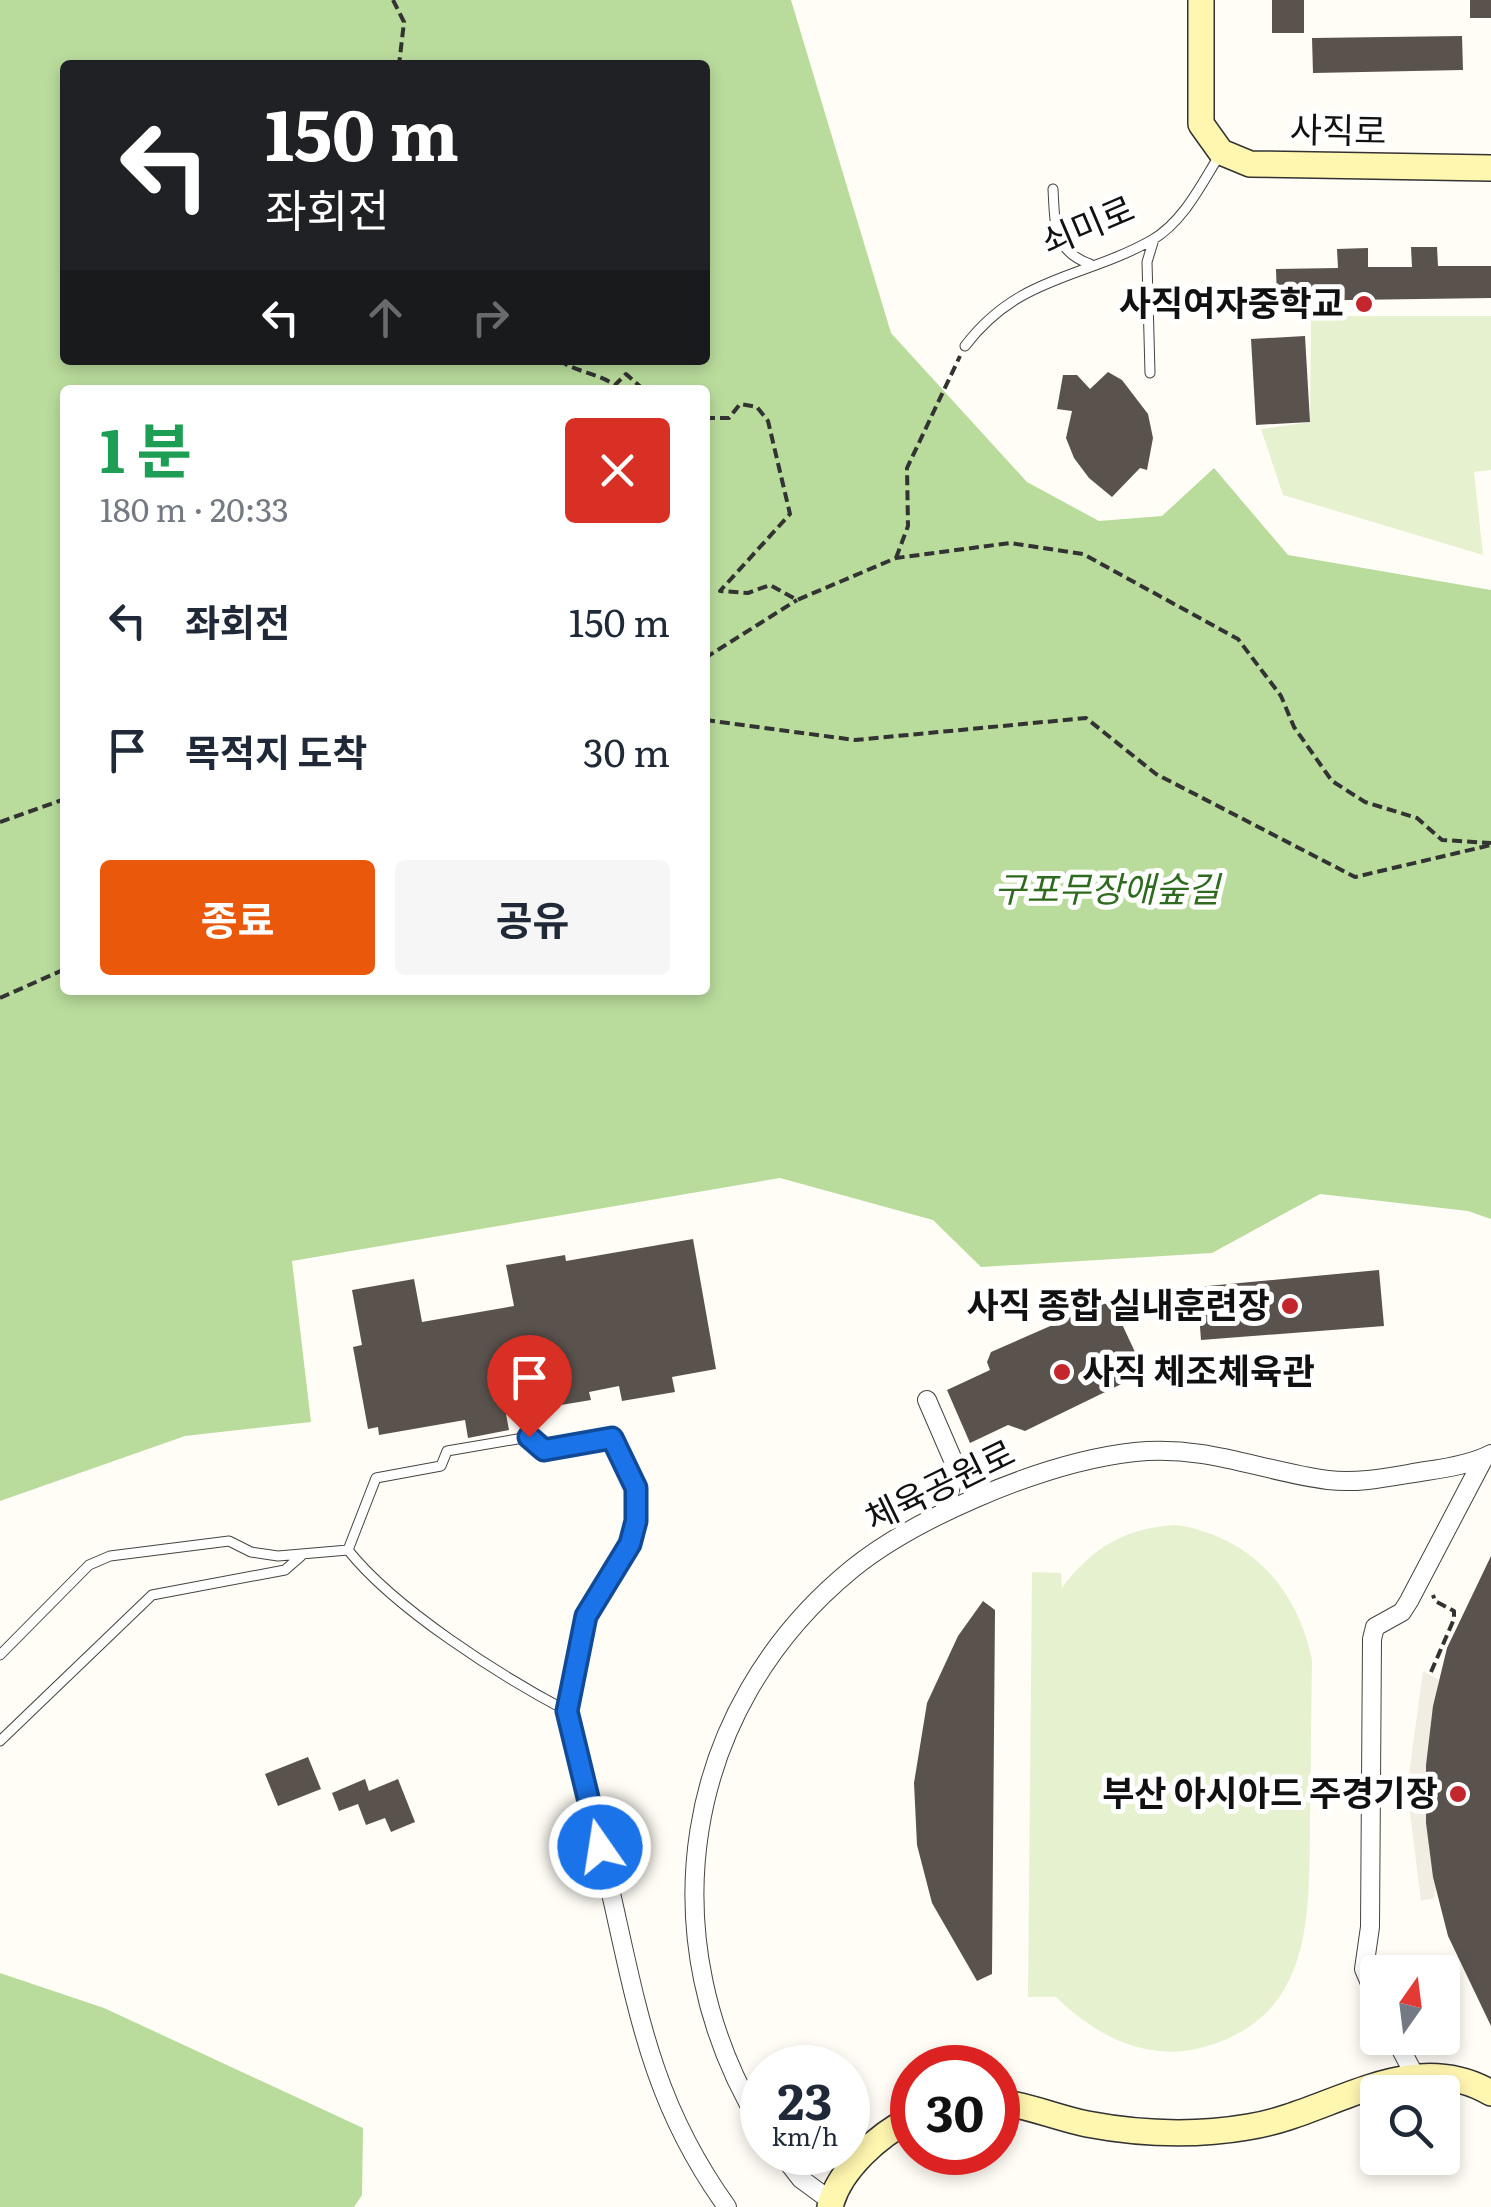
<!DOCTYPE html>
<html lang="ko">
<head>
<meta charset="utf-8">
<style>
  :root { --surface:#fff; --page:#f6f6f7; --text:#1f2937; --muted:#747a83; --accent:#ea580c }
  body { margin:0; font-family:Literata,"Noto Sans KR",serif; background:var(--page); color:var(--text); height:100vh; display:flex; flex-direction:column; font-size:38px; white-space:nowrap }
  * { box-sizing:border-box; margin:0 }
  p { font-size:32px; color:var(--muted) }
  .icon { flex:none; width:55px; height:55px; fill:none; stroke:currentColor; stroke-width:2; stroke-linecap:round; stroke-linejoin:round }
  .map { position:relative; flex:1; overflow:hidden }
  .drawer { position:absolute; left:60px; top:385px; width:650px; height:610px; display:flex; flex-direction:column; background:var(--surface); border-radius:10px; box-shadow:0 5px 15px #0003 }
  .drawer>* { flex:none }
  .top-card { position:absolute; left:60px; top:60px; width:650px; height:305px; border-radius:10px; box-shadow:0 5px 15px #0003; background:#202124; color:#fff; overflow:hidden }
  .needle { width:65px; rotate:14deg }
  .controls { position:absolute; left:1360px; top:1955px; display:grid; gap:20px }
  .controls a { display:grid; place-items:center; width:100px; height:100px; border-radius:10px; background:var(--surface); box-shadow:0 5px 15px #0003; font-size:50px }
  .speed { position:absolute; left:740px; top:2045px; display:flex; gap:20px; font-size:50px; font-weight:700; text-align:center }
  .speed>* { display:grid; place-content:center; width:130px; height:130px; border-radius:50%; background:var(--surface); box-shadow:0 5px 15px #0003; line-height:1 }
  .speed small { font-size:25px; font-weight:400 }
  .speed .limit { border:15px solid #d22; background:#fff; color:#111 }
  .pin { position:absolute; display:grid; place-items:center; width:85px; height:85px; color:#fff; margin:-102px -42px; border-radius:50% 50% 50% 0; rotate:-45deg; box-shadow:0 0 10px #0007 }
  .pin .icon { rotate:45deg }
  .me { position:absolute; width:110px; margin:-55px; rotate:347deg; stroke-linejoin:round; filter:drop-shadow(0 0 8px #0008) }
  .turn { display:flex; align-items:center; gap:35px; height:210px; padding:0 40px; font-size:45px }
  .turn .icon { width:130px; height:130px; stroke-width:2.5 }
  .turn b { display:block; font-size:70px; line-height:85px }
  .lanes { display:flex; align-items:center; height:95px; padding:0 40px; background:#0003; justify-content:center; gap:50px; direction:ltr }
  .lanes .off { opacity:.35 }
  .round { display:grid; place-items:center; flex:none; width:105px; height:105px; border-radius:10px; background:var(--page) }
  .headline { display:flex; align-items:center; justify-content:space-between; height:170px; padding:0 40px }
  h1 { font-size:60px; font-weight:700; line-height:75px; color:#1e9e55 }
  .cta { display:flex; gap:20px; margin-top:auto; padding:20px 40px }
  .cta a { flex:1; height:115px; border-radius:10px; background:var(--accent); color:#fff; font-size:40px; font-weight:700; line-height:115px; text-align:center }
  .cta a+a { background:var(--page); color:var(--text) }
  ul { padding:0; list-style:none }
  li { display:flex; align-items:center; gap:30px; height:130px; padding:0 40px }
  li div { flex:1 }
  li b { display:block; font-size:38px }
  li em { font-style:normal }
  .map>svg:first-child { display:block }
  .forest { fill:#b9dc9c; fill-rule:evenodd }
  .pitch { fill:#e6f2cf }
  .plaza { fill:#f1ede2 }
  .building { fill:#5a524d }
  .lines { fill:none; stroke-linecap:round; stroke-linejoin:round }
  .lane-casing { stroke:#444; stroke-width:11 }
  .street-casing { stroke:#444; stroke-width:20 }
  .secondary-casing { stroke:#333; stroke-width:28 }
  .path { stroke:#333; stroke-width:4; stroke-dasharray:10 5; stroke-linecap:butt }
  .lane { stroke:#fff; stroke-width:9 }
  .street { stroke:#fff; stroke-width:18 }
  .secondary { stroke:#fff6b0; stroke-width:25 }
  .route-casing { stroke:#114b97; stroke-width:25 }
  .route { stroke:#1a73e8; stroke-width:18 }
  .poi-dot { fill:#c4262e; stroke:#fff; stroke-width:4 }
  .labels { text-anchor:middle; stroke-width:10; stroke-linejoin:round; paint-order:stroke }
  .street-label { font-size:35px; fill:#111; stroke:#fff }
  .poi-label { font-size:35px; font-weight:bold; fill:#111; stroke:#fff; text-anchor:end }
  .park-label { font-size:35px; font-style:italic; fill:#2f6b1f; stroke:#fff }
</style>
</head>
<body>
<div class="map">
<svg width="1491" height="2207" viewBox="0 0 1491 2207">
  <rect width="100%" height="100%" fill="#fffdf5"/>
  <path class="forest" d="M0,0H791L891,333L1027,482L1099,521L1162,516L1214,468L1288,555L1491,590V1219L1468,1211L1320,1194L1212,1253L981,1267L933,1220L780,1178L292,1261L311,1422L185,1436L0,1501ZM65,65H705V360H65ZM65,390H705V990H65Z
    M0,1973L104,2008L363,2128L362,2195L354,2207H0Z"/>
  <path class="pitch" d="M1311,316H1491V470L1474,472L1483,555L1283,495L1261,429L1310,422Z
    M1178,1525C1251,1538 1297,1587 1312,1660C1311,1713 1311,1766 1310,1819C1309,1915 1315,2019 1200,2048C1144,2062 1094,2034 1056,1997H1028L1032,1572L1061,1573L1062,1588C1092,1547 1127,1527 1178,1525Z"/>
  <path class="plaza" d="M1423,1671L1439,1680L1426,1765V1823L1436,1887L1434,1898L1421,1901L1407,1789Z"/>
  <path class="building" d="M1272,0H1304V33H1272Z
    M1470,0H1491V18H1470Z
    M1462,36L1463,70L1313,73L1312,38Z
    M1411,247H1437L1438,266H1491V298L1277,301L1276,269L1338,268L1337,249L1368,248V267H1412Z
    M1305,336L1310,422L1256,425L1251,339Z
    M1108,372L1122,380L1148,414L1153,438L1147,470L1140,468L1112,497L1089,478L1074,458L1066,438L1072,411L1057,409L1063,375H1077L1090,389Z
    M693,1239L716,1369L672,1377L675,1392L622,1401L619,1386L589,1392L591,1400L506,1414L509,1430L468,1438L465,1420L379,1435L378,1427L368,1429L353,1347L362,1345L352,1290L414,1279L422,1322L514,1306L506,1265L565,1255L566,1261Z
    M1379,1270L1384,1326L1201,1340L1197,1287Z
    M1103,1303L1114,1307L1142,1367L1140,1375L1025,1431L1008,1425L970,1443L947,1390L990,1370L987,1362L991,1352Z
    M1491,1556V2026L1448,1936L1433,1877L1426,1823V1765L1433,1706L1447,1648Z
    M983,1601L995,1610L992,1974L977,1981L932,1903L917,1845L914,1783L927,1703L958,1636Z
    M308,1757L321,1789L278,1806L265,1774Z
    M365,1779L369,1791L398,1779L415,1822L391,1832L385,1818L366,1825L358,1804L339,1811L332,1793Z"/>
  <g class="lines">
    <g class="lane-casing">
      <path id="lane" d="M1053,189C1055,224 1053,251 1090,264
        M965,346C1019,275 1083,279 1152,240C1183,222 1201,185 1219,156
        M1150,373L1147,262L1154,239
        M529,1437L543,1450L613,1438L636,1488V1521L630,1544L586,1616L567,1711C499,1675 395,1609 348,1550L376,1478L441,1466L447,1451Z
        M0,1655L89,1565L110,1556L229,1541L251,1552L278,1556L348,1550
        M0,1741L152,1595L285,1570L301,1556"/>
    </g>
    <g class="street-casing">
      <path id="street" d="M927,1400L956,1467L944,1512
        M567,1711C583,1778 600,1844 615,1911C640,2024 657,2110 727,2207
        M1378,2002L1364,1969L1370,1927L1372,1639L1375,1627L1402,1612L1409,1601L1484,1458
        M1395,2038L1415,2076
        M762,2127C647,1940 680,1710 852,1569C889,1539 932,1517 976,1498C1027,1476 1080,1458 1135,1452C1210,1445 1259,1471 1328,1480C1360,1484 1394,1476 1426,1471C1447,1468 1472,1464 1491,1454
        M780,2152L801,2179L831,2201"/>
    </g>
    <g class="secondary-casing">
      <path id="secondary" d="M1201,0V124L1221,152L1250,164L1491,168
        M998,2102C1028,2105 1057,2118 1087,2124C1140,2134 1196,2136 1248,2127C1329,2115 1410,2045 1491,2093
        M830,2207C839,2169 879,2135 912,2118"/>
    </g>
    <path class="path" d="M393,0L404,22L399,65
      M559,360C576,372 597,373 615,385L626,374L644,390
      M705,418H729L740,404L757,407L768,421L790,514L720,591L748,593L770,585L797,600L896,558L1010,543L1083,554L1238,639L1281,696L1294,727L1332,781L1365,802L1417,818L1442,840L1491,843
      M896,558L908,526L907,468L960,356
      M705,658L797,600
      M705,720L855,740L1086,718L1156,774L1355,877L1491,845
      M0,822L65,799
      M0,998L65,969
      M1431,1672L1454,1619V1611L1435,1601L1433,1595"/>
    <use href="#lane" class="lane"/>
    <use href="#street" class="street"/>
    <use href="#secondary" class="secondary"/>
  </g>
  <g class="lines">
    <g class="route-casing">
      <path id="route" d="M529,1437L544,1450L612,1438L636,1488V1521L630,1544L586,1616L567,1711L600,1847"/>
    </g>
    <use href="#route" class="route"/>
  </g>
  <g class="poi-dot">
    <circle cx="1364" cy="304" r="10"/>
    <circle cx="1290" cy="1306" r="10"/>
    <circle cx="1062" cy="1372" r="10"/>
    <circle cx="1458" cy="1794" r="10"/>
  </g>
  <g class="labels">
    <g class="street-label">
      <text transform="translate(1338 131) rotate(1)" y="12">사직로</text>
      <text transform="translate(1088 226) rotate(-23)" y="12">쇠미로</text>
      <text transform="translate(940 1486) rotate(-26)" y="12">체육공원로</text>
    </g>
    <g class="poi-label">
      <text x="1344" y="316">사직여자중학교</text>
      <text x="1270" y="1318">사직 종합 실내훈련장</text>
      <text x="1082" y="1384" text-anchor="start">사직 체조체육관</text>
      <text x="1438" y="1806">부산 아시아드 주경기장</text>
    </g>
    <g class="park-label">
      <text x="1107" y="902">구포무장애숲길</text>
    </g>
  </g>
</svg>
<div class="controls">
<a><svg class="needle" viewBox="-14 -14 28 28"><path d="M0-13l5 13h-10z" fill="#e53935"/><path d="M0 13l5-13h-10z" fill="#747a83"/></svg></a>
<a><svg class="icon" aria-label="search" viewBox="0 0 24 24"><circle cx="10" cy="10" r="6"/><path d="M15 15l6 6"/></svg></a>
</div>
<div class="speed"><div>23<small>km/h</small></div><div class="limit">30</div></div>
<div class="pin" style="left:529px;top:1437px;background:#d93025"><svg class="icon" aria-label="arrive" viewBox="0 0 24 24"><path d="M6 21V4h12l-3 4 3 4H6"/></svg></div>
<svg class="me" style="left:600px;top:1847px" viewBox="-20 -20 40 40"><circle r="17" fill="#1a73e8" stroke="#fff" stroke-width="3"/><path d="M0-11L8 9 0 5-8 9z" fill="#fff"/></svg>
<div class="top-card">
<div class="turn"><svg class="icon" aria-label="left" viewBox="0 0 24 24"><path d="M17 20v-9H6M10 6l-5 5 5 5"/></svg><div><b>150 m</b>좌회전</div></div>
<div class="lanes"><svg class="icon" aria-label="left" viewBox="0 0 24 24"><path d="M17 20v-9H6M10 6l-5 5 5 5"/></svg><svg class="icon off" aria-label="ahead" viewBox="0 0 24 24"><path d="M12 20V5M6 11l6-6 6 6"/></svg><svg class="icon off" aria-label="right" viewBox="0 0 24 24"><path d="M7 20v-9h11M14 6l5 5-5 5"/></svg></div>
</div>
<section class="drawer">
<div class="headline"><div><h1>1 분</h1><p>180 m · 20:33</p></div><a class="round" style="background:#d93025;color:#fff"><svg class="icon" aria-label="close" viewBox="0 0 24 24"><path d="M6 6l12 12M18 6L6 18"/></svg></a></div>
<ul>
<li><svg class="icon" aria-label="left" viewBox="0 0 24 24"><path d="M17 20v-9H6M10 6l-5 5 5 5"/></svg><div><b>좌회전</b></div><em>150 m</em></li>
<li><svg class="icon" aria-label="arrive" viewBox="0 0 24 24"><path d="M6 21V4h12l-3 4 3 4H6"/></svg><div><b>목적지 도착</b></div><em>30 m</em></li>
</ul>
<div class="cta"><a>종료</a><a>공유</a></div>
</section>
</div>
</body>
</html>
